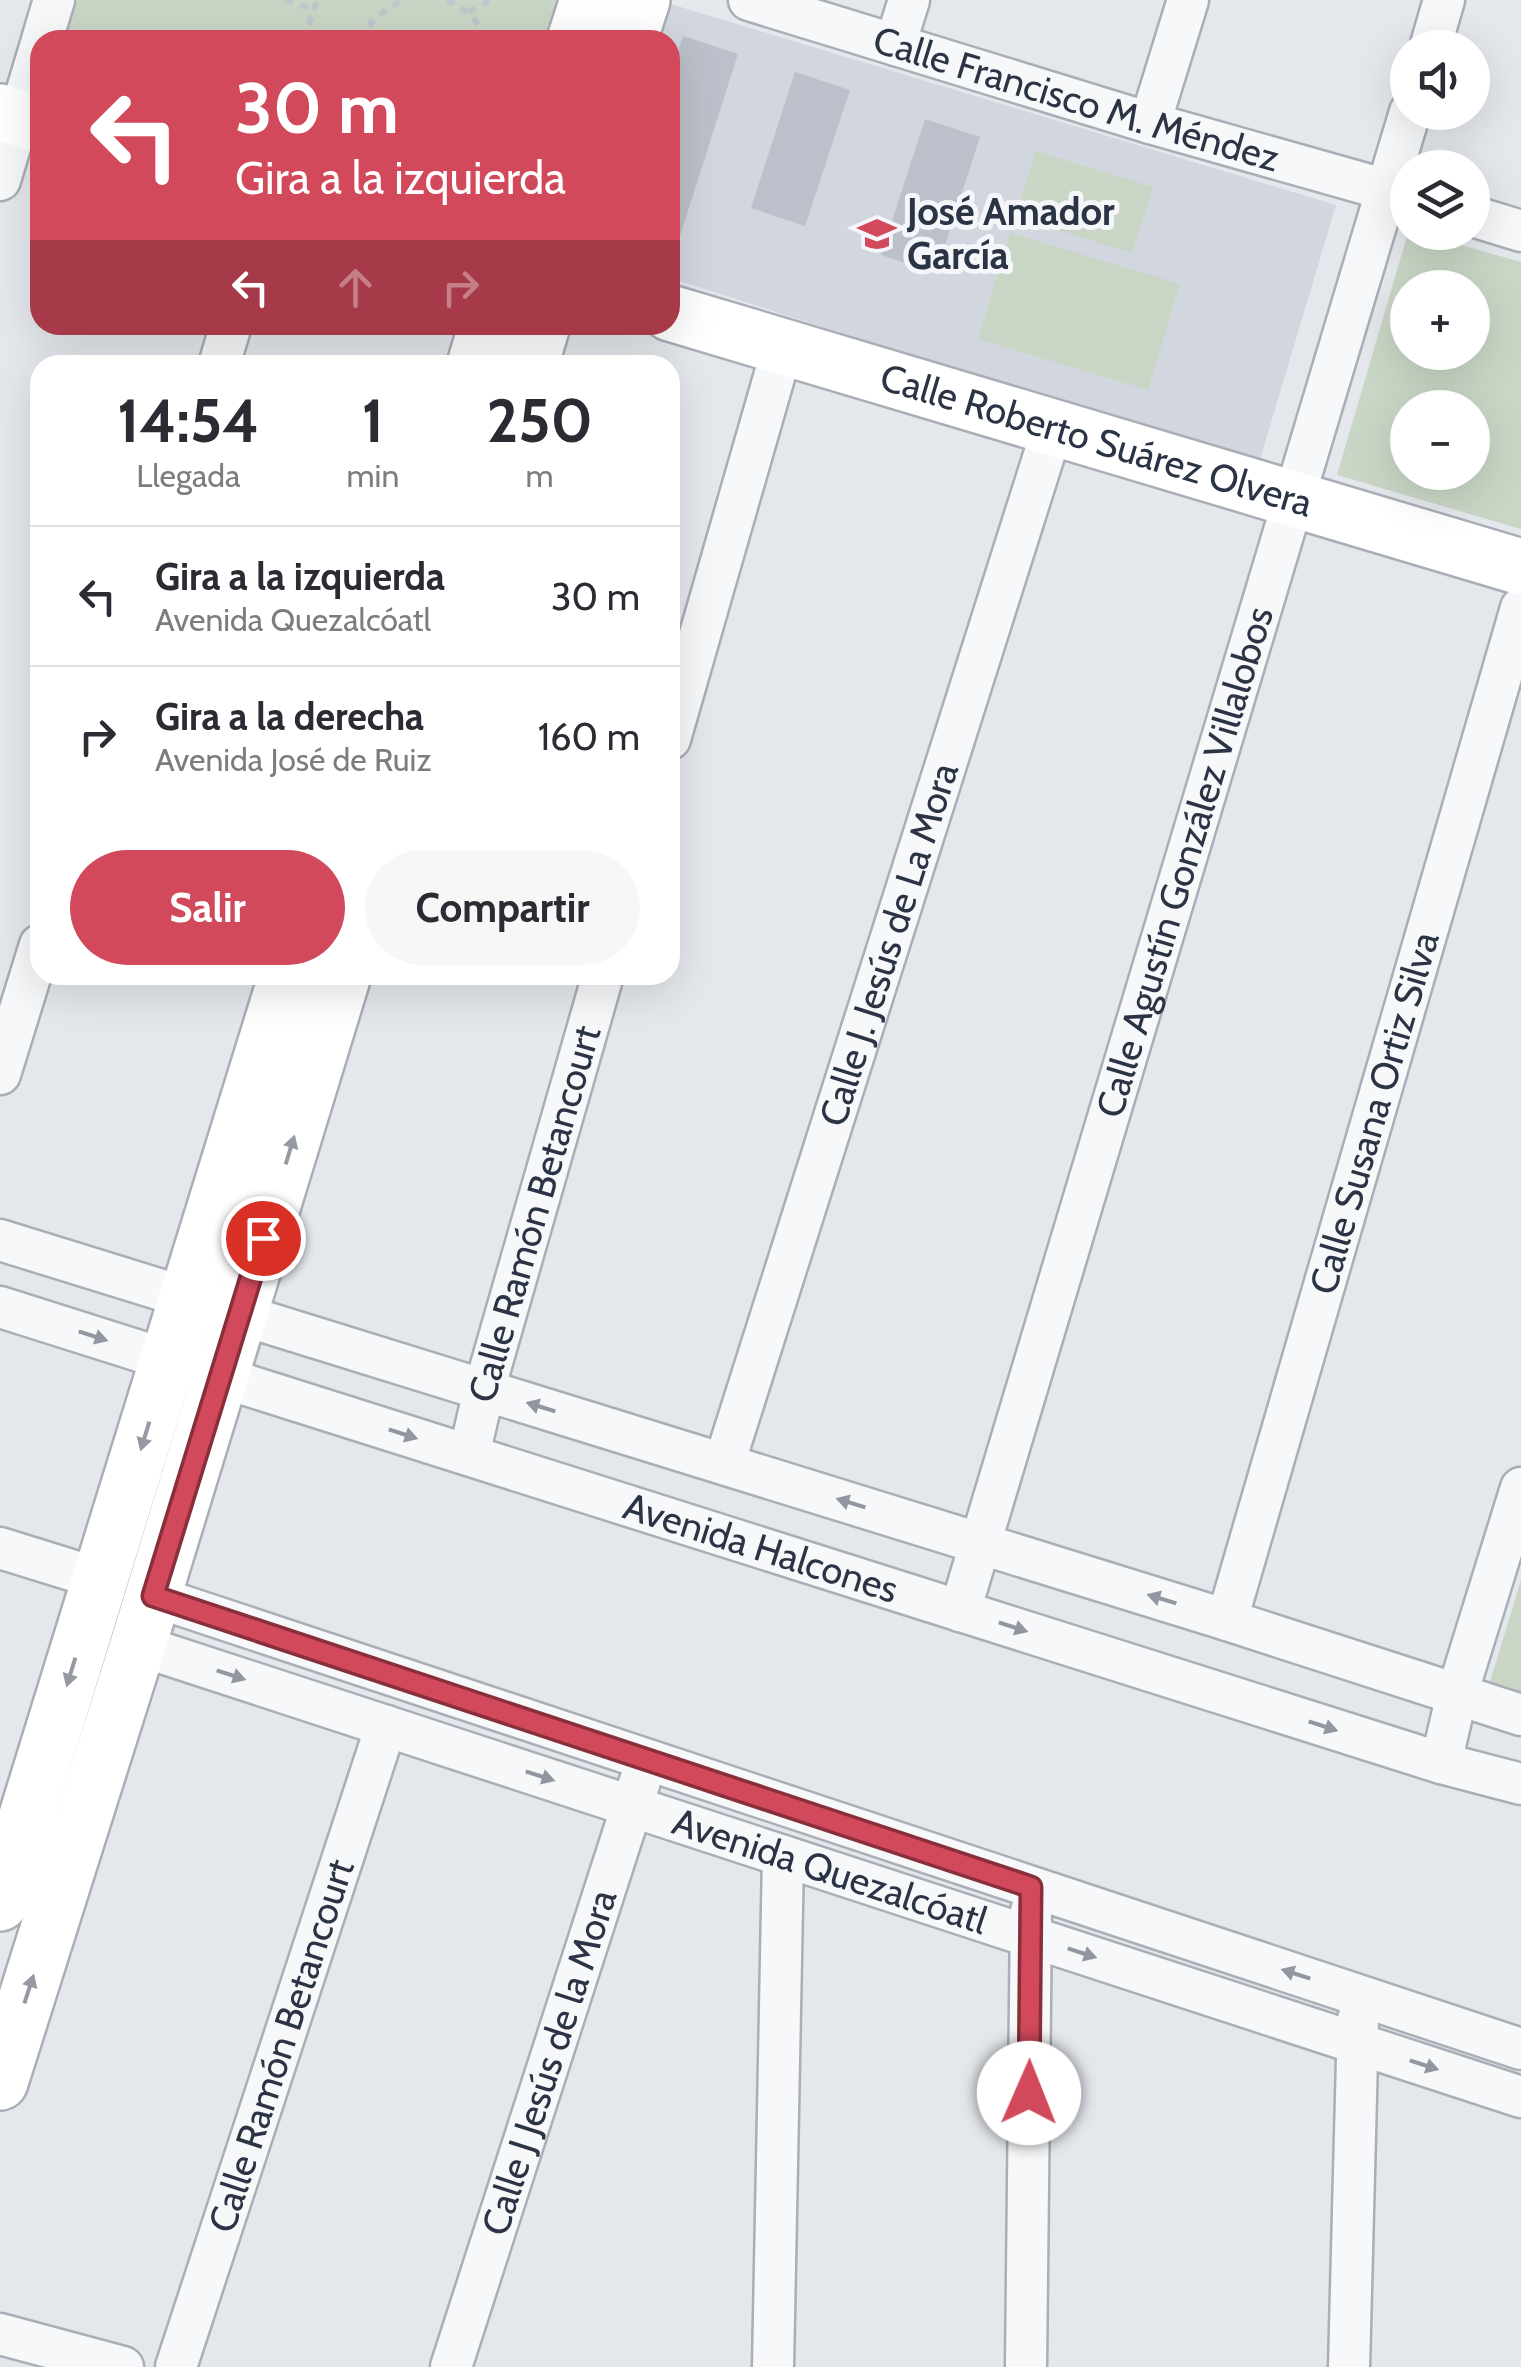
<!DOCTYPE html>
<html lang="es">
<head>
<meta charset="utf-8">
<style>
  :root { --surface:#fff; --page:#f7f7f7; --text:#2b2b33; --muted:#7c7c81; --line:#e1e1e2; --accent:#d1495b }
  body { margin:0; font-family:Cabin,sans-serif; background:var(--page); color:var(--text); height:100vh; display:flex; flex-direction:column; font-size:38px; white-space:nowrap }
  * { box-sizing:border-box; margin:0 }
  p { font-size:32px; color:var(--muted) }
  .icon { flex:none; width:55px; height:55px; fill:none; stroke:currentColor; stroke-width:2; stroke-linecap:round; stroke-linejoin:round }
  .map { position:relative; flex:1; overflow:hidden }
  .sheet { position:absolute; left:30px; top:355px; width:650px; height:630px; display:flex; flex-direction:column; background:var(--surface); border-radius:30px; box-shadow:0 10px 40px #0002 }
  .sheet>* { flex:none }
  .top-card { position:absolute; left:30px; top:30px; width:650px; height:305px; border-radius:30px; box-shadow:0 10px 40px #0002; background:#d1495b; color:#fff; overflow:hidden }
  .buttons { position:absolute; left:1390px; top:30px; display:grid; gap:20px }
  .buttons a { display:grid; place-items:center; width:100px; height:100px; border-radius:50%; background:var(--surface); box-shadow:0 10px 40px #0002; font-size:50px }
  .pin { position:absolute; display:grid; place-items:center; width:85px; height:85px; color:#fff; margin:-42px; border:5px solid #fff; border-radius:50%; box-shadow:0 2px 10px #0007 }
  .me { position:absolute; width:110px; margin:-55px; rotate:1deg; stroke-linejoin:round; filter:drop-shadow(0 0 8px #0008) }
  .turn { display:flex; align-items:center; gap:35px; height:210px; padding:0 40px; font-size:45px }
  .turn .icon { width:130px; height:130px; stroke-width:2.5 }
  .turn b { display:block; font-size:70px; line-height:85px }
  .lanes { display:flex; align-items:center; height:95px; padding:0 40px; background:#0003; justify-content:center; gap:50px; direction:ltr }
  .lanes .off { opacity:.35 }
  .eta { display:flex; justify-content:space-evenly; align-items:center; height:170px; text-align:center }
  .eta b { font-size:60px; font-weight:700; line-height:70px }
  .primary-button { display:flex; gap:20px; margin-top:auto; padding:20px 40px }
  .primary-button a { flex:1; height:115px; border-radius:60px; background:var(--accent); color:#fff; font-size:40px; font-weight:700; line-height:115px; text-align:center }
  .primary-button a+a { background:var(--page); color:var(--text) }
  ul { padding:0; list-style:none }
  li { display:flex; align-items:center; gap:30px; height:140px; padding:0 40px; border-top:2px solid var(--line) }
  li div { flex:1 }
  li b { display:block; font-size:38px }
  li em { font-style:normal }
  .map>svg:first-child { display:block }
  .built { fill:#d2d6de }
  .green { fill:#c9d6c5; fill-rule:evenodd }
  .building { fill:#bbc0ca }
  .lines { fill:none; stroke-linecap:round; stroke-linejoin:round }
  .street-casing { stroke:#a9aeb7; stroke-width:45 }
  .secondary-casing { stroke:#a9aeb7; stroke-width:60 }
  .path { stroke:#c2c5cb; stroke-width:6; stroke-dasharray:8 8; stroke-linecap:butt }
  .street { stroke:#f7f8fa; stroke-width:40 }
  .secondary { stroke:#fff; stroke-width:55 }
  .oneway { fill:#959aa2 }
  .oneway2 { fill:#9196a0 }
  .route-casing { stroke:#882f3b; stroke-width:25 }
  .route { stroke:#d1495b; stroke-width:18 }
  .labels { text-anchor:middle; stroke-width:10; stroke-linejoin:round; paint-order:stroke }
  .street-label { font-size:38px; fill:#2b3445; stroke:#f4f6f9 }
  .poi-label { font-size:38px; font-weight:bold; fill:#2b3445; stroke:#f4f6f9; text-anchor:start }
</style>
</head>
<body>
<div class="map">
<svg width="1521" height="2367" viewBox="0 0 1521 2367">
  <rect width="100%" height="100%" fill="#e4e7ec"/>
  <path class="built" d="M664,2L1336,205L1258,466L670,278V40H652Z"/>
  <path class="green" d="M65,0H563L550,40H53Z
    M1036,151L1153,187L1132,253L1015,217Z
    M1010,233L1180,284L1148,390L978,339Z
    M1408,233H1419L1521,262V529L1337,475ZM1408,288H1472V352H1408ZM1408,408H1472V472H1408Z
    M1521,1580V1694L1489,1685Z"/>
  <path class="building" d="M683,36L738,54L671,264L670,76Z
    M795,72L850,90L805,226L751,208Z
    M925,119L980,137L936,273L881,255Z"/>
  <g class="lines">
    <g class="street-casing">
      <g id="street">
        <path id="s1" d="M749,0L1150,123L1408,196"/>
        <path d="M42,40L54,0"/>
        <path d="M895,45L909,0"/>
        <path d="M1430,48L1444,0"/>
        <path d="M1150,123L1188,0"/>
        <path d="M0,180L40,47"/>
        <path d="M1472,216L1521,231"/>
        <path d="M219,365L231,325"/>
        <path d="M670,739L783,346"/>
        <path d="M0,1074L40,945"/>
        <path d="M0,1240L1227,1620L1521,1715"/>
        <path id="s2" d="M0,1307L1441,1763L1521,1784"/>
        <path id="s3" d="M469,1455L484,1390L603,975"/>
        <path id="s4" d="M724,1464L1053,427"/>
        <path d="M0,1548L100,1579"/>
        <path d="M153,1596L1521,2049"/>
        <path id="s5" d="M960,1611L1410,112"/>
        <path id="s6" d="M1227,1620L1521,608"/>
        <path id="s7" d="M138,1645L1521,2097"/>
        <path d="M1441,1763L1457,1694L1521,1488"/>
        <path d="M0,2334L123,2367"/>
        <path id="s8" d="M176,2367L386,1726"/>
        <path id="s9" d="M451,2367L640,1781"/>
        <path d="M773,2367L783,1856"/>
        <path d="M1026,2367L1031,1911"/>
        <path d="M1349,2367L1358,2019"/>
      </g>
    </g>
    <g class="secondary-casing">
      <g id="secondary">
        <path d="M575,40L588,0"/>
        <path d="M629,40L642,0"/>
        <path d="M0,112L40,125"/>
        <path id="s10" d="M670,313L1521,567"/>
        <path d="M475,365L487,325"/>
        <path d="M530,365L542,325"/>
        <path d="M0,1903L287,975"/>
        <path d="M0,2082L138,1645L343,975"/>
      </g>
    </g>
    <path class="path" d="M285,0L314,9
      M447,0C466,9 478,20 487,40
      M468,12L491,0
      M304,40L317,0
      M361,40L374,18L402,0"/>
    <use href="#street" class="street"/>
    <use href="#secondary" class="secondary"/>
  </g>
  <defs><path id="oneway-solid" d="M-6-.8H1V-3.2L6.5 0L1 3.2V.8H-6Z" transform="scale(2.5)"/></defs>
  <g class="oneway">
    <use href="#oneway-solid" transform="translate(290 1150) rotate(-73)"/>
    <use href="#oneway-solid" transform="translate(145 1436) rotate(107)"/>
    <use href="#oneway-solid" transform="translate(71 1672) rotate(107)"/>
    <use href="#oneway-solid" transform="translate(29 1989) rotate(-72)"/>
  </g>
  <g class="oneway2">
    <use href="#oneway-solid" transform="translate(93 1336) rotate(18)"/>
    <use href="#oneway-solid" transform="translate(541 1407) rotate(-163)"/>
    <use href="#oneway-solid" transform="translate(403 1434) rotate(18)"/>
    <use href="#oneway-solid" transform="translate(851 1503) rotate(-163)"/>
    <use href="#oneway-solid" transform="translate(1162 1599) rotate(-163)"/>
    <use href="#oneway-solid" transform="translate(1013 1627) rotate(18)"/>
    <use href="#oneway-solid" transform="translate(231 1675) rotate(18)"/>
    <use href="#oneway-solid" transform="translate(1323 1726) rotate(18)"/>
    <use href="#oneway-solid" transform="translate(540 1776) rotate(18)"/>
    <use href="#oneway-solid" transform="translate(1082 1953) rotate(18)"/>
    <use href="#oneway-solid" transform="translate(1296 1974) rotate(-162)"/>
    <use href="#oneway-solid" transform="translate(1424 2065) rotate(18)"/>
  </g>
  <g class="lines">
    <g class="route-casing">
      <path id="route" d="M263,1238L153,1596L1031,1887L1029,2093"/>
    </g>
    <use href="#route" class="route"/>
  </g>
  <defs>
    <g id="school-bare" transform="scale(3)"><path d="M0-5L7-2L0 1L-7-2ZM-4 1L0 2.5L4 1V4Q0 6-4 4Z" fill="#d1495b" stroke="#f4f6f9" stroke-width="2.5" paint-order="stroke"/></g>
  </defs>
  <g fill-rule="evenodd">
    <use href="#school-bare" x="877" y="234"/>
  </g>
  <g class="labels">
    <g class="street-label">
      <text dy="13" stroke="none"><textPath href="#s1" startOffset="342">Calle Francisco M. Méndez</textPath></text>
      <text dy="13" stroke="none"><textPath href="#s10" startOffset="445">Calle Roberto Suárez Olvera</textPath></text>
      <text dy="13" stroke="none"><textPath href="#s5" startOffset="782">Calle Agustín González Villalobos</textPath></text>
      <text dy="13" stroke="none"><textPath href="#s4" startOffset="545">Calle J. Jesús de La Mora</textPath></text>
      <text dy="13" stroke="none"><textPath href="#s6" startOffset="528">Calle Susana Ortiz Silva</textPath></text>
      <text dy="13" stroke="none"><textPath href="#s3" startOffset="250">Calle Ramón Betancourt</textPath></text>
      <text dy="13" stroke="none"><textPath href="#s2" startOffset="798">Avenida Halcones</textPath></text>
      <text dy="13" stroke="none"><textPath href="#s7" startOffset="728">Avenida Quezalcóatl</textPath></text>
      <text dy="13" stroke="none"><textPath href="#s8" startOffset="338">Calle Ramón Betancourt</textPath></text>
      <text dy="13" stroke="none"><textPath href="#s9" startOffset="320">Calle J Jesús de la Mora</textPath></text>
    </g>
    <g class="poi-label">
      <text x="907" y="225">José Amador<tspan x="907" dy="44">García</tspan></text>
    </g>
  </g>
</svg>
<div class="buttons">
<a><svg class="icon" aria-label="sound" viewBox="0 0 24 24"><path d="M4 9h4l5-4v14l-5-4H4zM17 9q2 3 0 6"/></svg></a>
<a><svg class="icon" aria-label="layers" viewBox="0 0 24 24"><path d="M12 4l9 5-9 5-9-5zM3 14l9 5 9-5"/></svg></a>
<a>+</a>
<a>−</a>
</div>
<div class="pin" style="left:263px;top:1238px;background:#d93025"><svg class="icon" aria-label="arrive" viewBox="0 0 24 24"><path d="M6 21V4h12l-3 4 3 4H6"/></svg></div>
<svg class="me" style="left:1029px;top:2093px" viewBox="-20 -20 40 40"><circle r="19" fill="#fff"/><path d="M0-13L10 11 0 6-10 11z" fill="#d1495b"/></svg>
<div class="top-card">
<div class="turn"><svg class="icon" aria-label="left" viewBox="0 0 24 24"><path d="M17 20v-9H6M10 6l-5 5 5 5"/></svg><div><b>30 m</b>Gira a la izquierda</div></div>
<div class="lanes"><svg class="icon" aria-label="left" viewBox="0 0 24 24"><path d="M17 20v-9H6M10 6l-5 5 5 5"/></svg><svg class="icon off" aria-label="ahead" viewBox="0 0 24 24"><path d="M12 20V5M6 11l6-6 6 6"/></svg><svg class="icon off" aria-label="right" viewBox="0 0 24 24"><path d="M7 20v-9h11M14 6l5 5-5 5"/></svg></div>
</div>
<section class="sheet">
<div class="eta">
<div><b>14:54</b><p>Llegada</p></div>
<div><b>1</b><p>min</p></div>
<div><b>250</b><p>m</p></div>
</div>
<ul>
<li><svg class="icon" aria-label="left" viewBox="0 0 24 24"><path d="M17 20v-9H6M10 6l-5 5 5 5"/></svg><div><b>Gira a la izquierda</b><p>Avenida Quezalcóatl</p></div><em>30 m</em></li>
<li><svg class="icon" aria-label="right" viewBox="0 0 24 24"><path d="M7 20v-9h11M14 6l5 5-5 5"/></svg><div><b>Gira a la derecha</b><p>Avenida José de Ruiz</p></div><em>160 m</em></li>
</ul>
<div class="primary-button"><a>Salir</a><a>Compartir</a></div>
</section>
</div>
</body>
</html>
